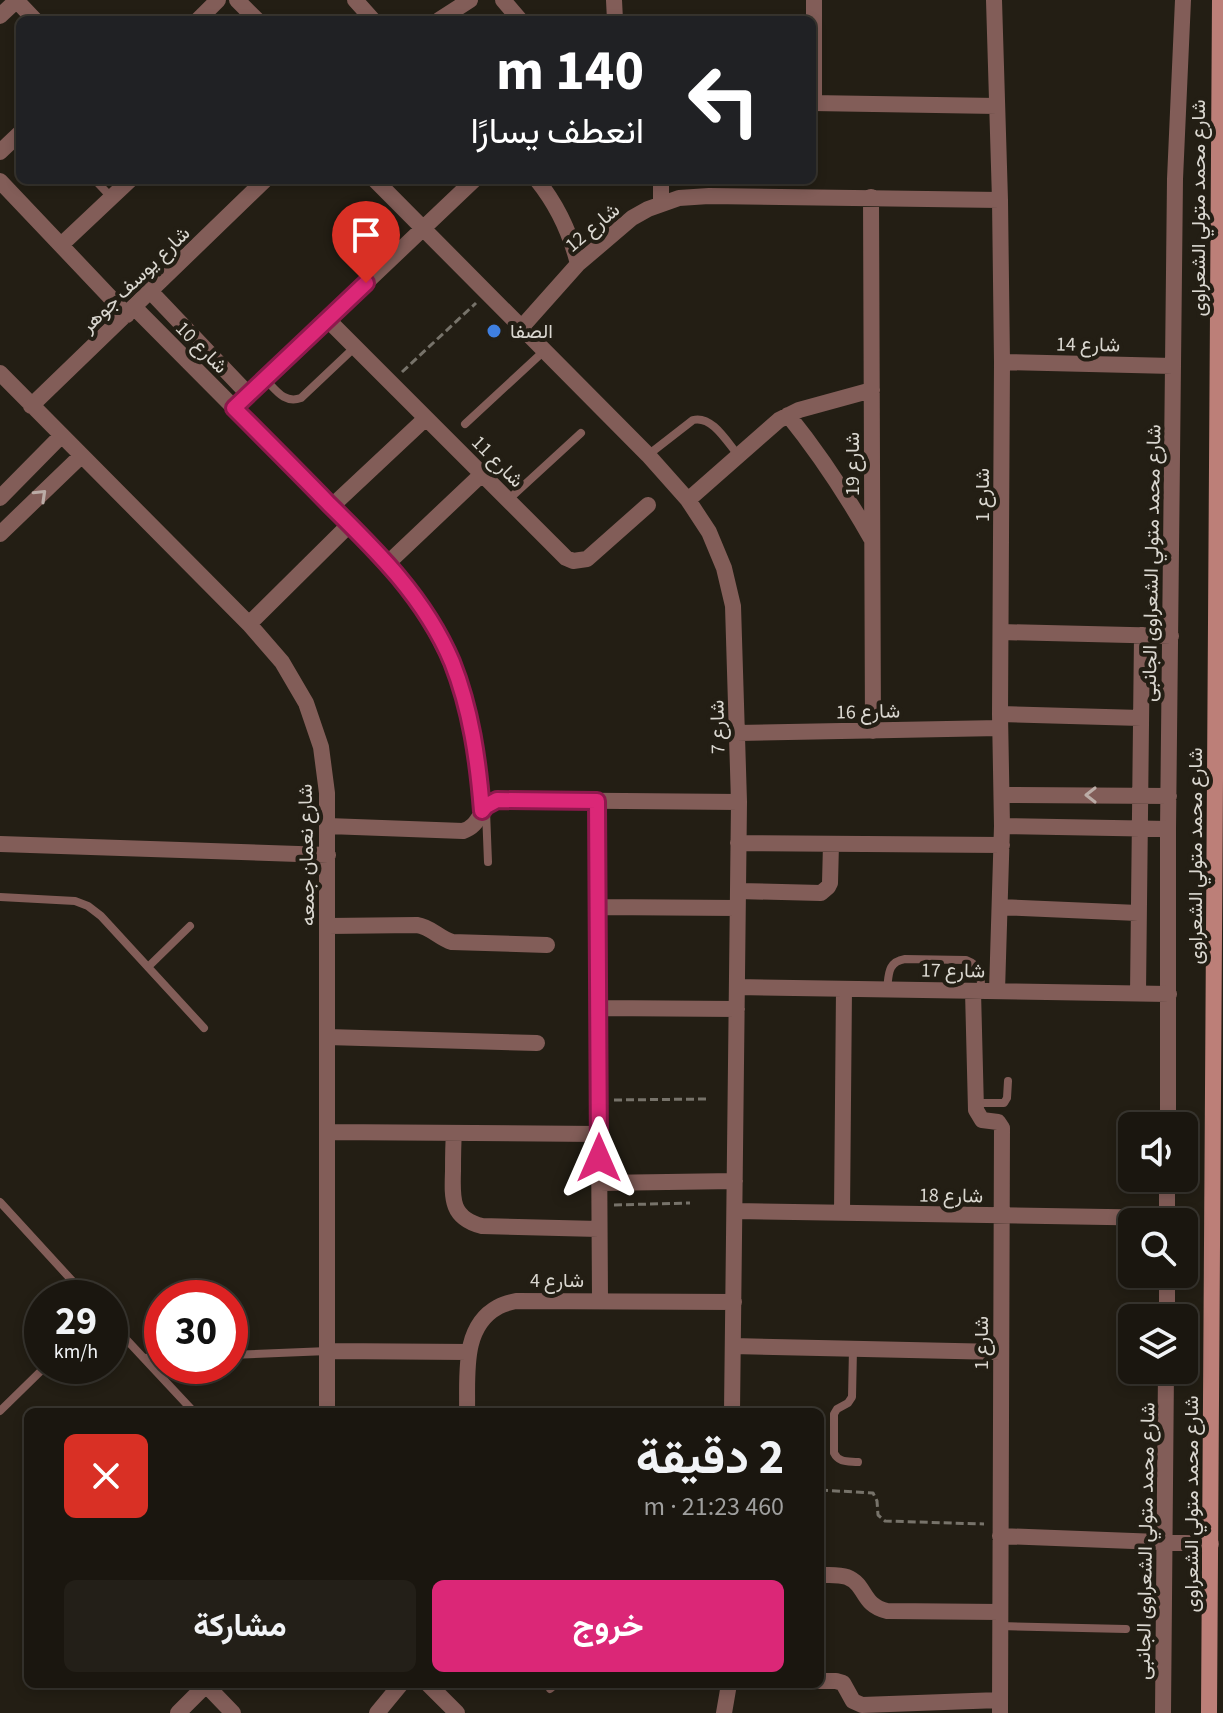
<!DOCTYPE html>
<html lang="ar">
<head>
<meta charset="utf-8">
<style>
  :root { --surface:#1a160f; --page:#231f18; --text:#f1f3f6; --muted:#9f9f9e; --line:#38352f; --accent:#db2777 }
  body { margin:0; font-family:"Source Sans 3",Vazirmatn,sans-serif; background:var(--page); color:var(--text); direction:rtl; height:100vh; display:flex; flex-direction:column; font-size:30px; white-space:nowrap }
  * { box-sizing:border-box; margin:0 }
  p { font-size:26px; color:var(--muted) }
  .icon { flex:none; width:44px; height:44px; fill:none; stroke:currentColor; stroke-width:2; stroke-linecap:round; stroke-linejoin:round }
  .map { position:relative; flex:1; overflow:hidden; direction:ltr }
  .drawer { position:absolute; left:24px; top:1408px; width:800px; height:280px; display:flex; flex-direction:column; background:var(--surface); border-radius:12px; box-shadow:0 4px 12px #0003,0 0 0 2px var(--line); direction:rtl }
  .drawer>* { flex:none }
  .top-card { position:absolute; left:16px; top:16px; width:800px; height:168px; border-radius:12px; box-shadow:0 4px 12px #0003,0 0 0 2px var(--line); direction:rtl; background:#202124; color:#fff; overflow:hidden }
  .controls { position:absolute; left:1118px; top:1112px; display:grid; gap:16px }
  .controls a { display:grid; place-items:center; width:80px; height:80px; border-radius:12px; background:var(--surface); box-shadow:0 4px 12px #0003,0 0 0 2px var(--line); font-size:40px }
  .speed { position:absolute; left:24px; top:1280px; display:flex; gap:16px; font-size:40px; font-weight:700; text-align:center }
  .speed>* { display:grid; place-content:center; width:104px; height:104px; border-radius:50%; background:var(--surface); box-shadow:0 4px 12px #0003,0 0 0 2px var(--line); line-height:1 }
  .speed small { font-size:20px; font-weight:400 }
  .speed .limit { border:12px solid #d22; background:#fff; color:#111 }
  .pin { position:absolute; display:grid; place-items:center; width:68px; height:68px; color:#fff; margin:-82px -34px; border-radius:50% 50% 50% 0; rotate:-45deg; box-shadow:0 0 8px #0007 }
  .pin .icon { rotate:45deg }
  .me { position:absolute; width:88px; margin:-44px; rotate:0deg; stroke-linejoin:round; filter:drop-shadow(0 0 6px #0008) }
  .turn { display:flex; align-items:center; gap:28px; height:168px; padding:0 40px; font-size:36px }
  .turn .icon { width:104px; height:104px; stroke-width:2.5 }
  .turn b { display:block; font-size:56px; line-height:68px }
  .round { display:grid; place-items:center; flex:none; width:84px; height:84px; border-radius:12px; background:var(--page) }
  .overview { display:flex; align-items:center; justify-content:space-between; height:136px; padding:0 40px }
  h1 { font-size:48px; font-weight:700; line-height:60px }
  .primary-button { display:flex; gap:16px; margin-top:auto; padding:16px 40px }
  .primary-button a { flex:1; height:92px; border-radius:12px; background:var(--accent); color:#fff; font-size:32px; font-weight:700; line-height:92px; text-align:center }
  .primary-button a+a { background:var(--page); color:var(--text) }
  .map>svg:first-child { display:block }
  .lines { fill:none; stroke-linecap:round; stroke-linejoin:round }
  .path { stroke:#77736a; stroke-width:3; stroke-dasharray:8 4; stroke-linecap:butt }
  .lane { stroke:#825d58; stroke-width:8 }
  .street { stroke:#825d58; stroke-width:16 }
  .secondary { stroke:#bc7f78; stroke-width:16 }
  .oneway { stroke:#bbaca6 }
  .route-casing { stroke:#8e194d; stroke-width:20 }
  .route { stroke:#db2777; stroke-width:14 }
  .shop-dot { fill:#3f7fe0; stroke:#231e14; stroke-width:3 }
  .labels { text-anchor:middle; stroke-width:8; stroke-linejoin:round; paint-order:stroke }
  .street-label { font-size:20px; fill:#dad7d0; stroke:#231e14 }
  .poi-label { font-size:20px; fill:#dad7d0; stroke:#231e14; text-anchor:start }
</style>
</head>
<body>
<div class="map">
<svg width="1223" height="1713" viewBox="0 0 1223 1713">
  <rect width="100%" height="100%" fill="#231e14"/>
  <g class="lines">
    <path class="path" d="M402,372L476,303
      M614,1100L706,1099
      M614,1205L690,1203
      M820,1490L873,1493L877,1501L878,1515L885,1521L984,1524"/>
    <path class="lane" d="M95,180L111,197
      M265,379C276,390 284,404 301,398L355,347
      M465,424L544,351
      M648,455L693,420C712,415 727,442 738,455
      M508,500L581,433
      M486,811L488,862
      M0,897L75,901L88,906L101,916L204,1028
      M148,967L190,926
      M887,989C889,975 887,962 905,959L966,960C982,966 981,976 981,991
      M976,1103H1004L1007,1098L1008,1081
      M0,1202L88,1298
      M110,1322L194,1412
      M853,1349L852,1397L848,1403L837,1409L834,1414V1453C839,1463 848,1461 858,1462
      M230,1355L328,1351
      M144,1358L162,1357
      M0,1411L46,1366
      M1000,1626L1126,1629
      M508,1684L509,1685
      M550,1689L556,1684"/>
    <path class="street" d="M16,0L35,20
      M237,0L257,20
      M355,0L373,20
      M503,0L520,20
      M614,0L615,20
      M994,0L1000,200L1002,362L1000,714L1002,826L997,991
      M0,16L16,1
      M198,20L218,0
      M439,20L470,0
      M812,103L997,106
      M814,103V0
      M0,152L20,133
      M375,180L648,455L688,500L709,532L724,568L733,606L739,802L732,1412
      M537,180C558,206 570,232 578,264
      M661,180V203
      M0,181L127,315
      M871,197L873,731
      M61,245L130,180
      M151,292L249,395
      M135,308L388,563C454,644 475,707 482,811
      M328,320L566,558L573,561L587,559L648,505
      M521,328L578,264L632,218L648,209L679,198L709,196L1000,200
      M1002,362L1173,366
      M0,373L249,624L282,662L306,703L321,747L327,793V1412
      M31,406L265,180
      M234,408L474,180
      M788,415C821,456 846,494 872,540
      M0,498L61,436
      M688,500L779,420L799,410L872,390
      M332,506L426,418
      M0,534L81,456
      M388,563L482,474
      M249,624L350,524
      M1001,632L1171,636
      M1000,714L1141,718
      M737,733L1000,728
      M1002,795L1169,796
      M597,801L600,1300
      M328,826L463,831C482,825 478,807 497,800L739,802
      M1002,826L1168,829
      M738,843L1002,845
      M0,844L328,855
      M738,891L821,893L828,887L830,883L831,844
      M598,907L737,908
      M1000,907L1138,913
      M328,926L417,925C431,927 439,938 452,942L547,945
      M737,987L1169,994
      M973,991L976,1110L982,1120L998,1122L1002,1128L1000,1713
      M1138,993L1142,635
      M598,1008L737,1009
      M327,1037L537,1043
      M1168,1126V829L1175,179L1183,0
      M327,1132L599,1134
      M454,1133C453,1146 453,1159 453,1171C452,1199 451,1218 482,1226L599,1229
      M599,1183L735,1181
      M735,1211L1167,1218
      M842,1213L844,989
      M1167,1222V1178
      M1167,1318V1274
      M733,1346L1000,1352
      M328,1351L469,1352
      M467,1412C468,1376 461,1327 498,1307C503,1304 511,1302 516,1301L734,1302
      M1000,1536L1211,1544
      M820,1575C829,1575 839,1574 847,1577C867,1585 861,1605 887,1611L1000,1612
      M820,1681H836L843,1683L853,1701L862,1705L1000,1700
      M428,1684L457,1713
      M206,1685L233,1713
      M178,1713L207,1684
      M377,1713L401,1684
      M724,1713L729,1684
      M1163,1713L1166,1370"/>
    <path class="secondary" d="M1209,1713L1220,0"/>
  </g>
  <defs><path id="oneway-chevron" d="M-2-3.5L2.5 0L-2 3.5" fill="none" stroke-width="1.6" stroke-linecap="round" stroke-linejoin="round" transform="scale(2)"/></defs>
  <g class="oneway">
    <use href="#oneway-chevron" transform="translate(41 495) rotate(-44)"/>
    <use href="#oneway-chevron" transform="translate(1091 795) rotate(-180)"/>
  </g>
  <g class="lines">
    <g class="route-casing">
      <path id="route" d="M366,283L234,408C266,440 298,472 329,504C377,551 425,598 452,662C471,710 478,760 482,811L486,806L497,800L597,801L599,1158"/>
    </g>
    <use href="#route" class="route"/>
  </g>
  <circle class="shop-dot" cx="494" cy="331" r="8"/>
  <g class="labels">
    <g class="street-label">
      <text transform="translate(1198 208) rotate(-90)" y="7">شارع محمد متولي الشعراوى</text>
      <text transform="translate(592 227) rotate(-40)" y="7">شارع 12</text>
      <text transform="translate(135 279) rotate(-44)" y="7">شارع يوسف جوهر</text>
      <text transform="translate(1088 344) rotate(1)" y="7">شارع 14</text>
      <text transform="translate(202 347) rotate(45)" y="7">شارع 10</text>
      <text transform="translate(498 461) rotate(45)" y="7">شارع 11</text>
      <text transform="translate(852 464) rotate(-90)" y="7">شارع 19</text>
      <text transform="translate(982 495) rotate(-90)" y="7">شارع 1</text>
      <text transform="translate(1151 563) rotate(-89)" y="7">شارع محمد متولي الشعراوى الجانبى</text>
      <text transform="translate(868 711) rotate(-1)" y="7">شارع 16</text>
      <text transform="translate(717 727) rotate(-91)" y="7">شارع 7</text>
      <text transform="translate(306 855) rotate(-91)" y="7">شارع نعمان جمعه</text>
      <text transform="translate(1195 856) rotate(-90)" y="7">شارع محمد متولي الشعراوى</text>
      <text transform="translate(953 970) rotate(1)" y="7">شارع 17</text>
      <text transform="translate(951 1195) rotate(1)" y="7">شارع 18</text>
      <text x="557" y="1287">شارع 4</text>
      <text transform="translate(981 1343) rotate(-90)" y="7">شارع 1</text>
      <text transform="translate(1191 1504) rotate(-90)" y="7">شارع محمد متولي الشعراوى</text>
      <text transform="translate(1145 1541) rotate(-89)" y="7">شارع محمد متولي الشعراوى الجانبى</text>
    </g>
    <g class="poi-label">
      <text x="510" y="338">الصفا</text>
    </g>
  </g>
</svg>
<div class="controls">
<a><svg class="icon" aria-label="sound" viewBox="0 0 24 24"><path d="M4 9h4l5-4v14l-5-4H4zM17 9q2 3 0 6"/></svg></a>
<a><svg class="icon" aria-label="search" viewBox="0 0 24 24"><circle cx="10" cy="10" r="6"/><path d="M15 15l6 6"/></svg></a>
<a><svg class="icon" aria-label="layers" viewBox="0 0 24 24"><path d="M12 4l9 5-9 5-9-5zM3 14l9 5 9-5"/></svg></a>
</div>
<div class="speed"><div>29<small>km/h</small></div><div class="limit">30</div></div>
<div class="pin" style="left:366px;top:283px;background:#d93025"><svg class="icon" aria-label="arrive" viewBox="0 0 24 24"><path d="M6 21V4h12l-3 4 3 4H6"/></svg></div>
<svg class="me" style="left:599px;top:1158px" viewBox="-20 -20 40 40"><path d="M0-17L14 15 0 8-14 15z" fill="#db2777" stroke="#fff" stroke-width="4"/></svg>
<div class="top-card">
<div class="turn"><svg class="icon" aria-label="left" viewBox="0 0 24 24"><path d="M17 20v-9H6M10 6l-5 5 5 5"/></svg><div><b>140 m</b>انعطف يسارًا</div></div>
</div>
<section class="drawer">
<div class="overview"><div><h1>2 دقيقة</h1><p>460 m · 21:23</p></div><a class="round" style="background:#d93025;color:#fff"><svg class="icon" aria-label="close" viewBox="0 0 24 24"><path d="M6 6l12 12M18 6L6 18"/></svg></a></div>
<div class="primary-button"><a>خروج</a><a>مشاركة</a></div>
</section>
</div>
</body>
</html>
